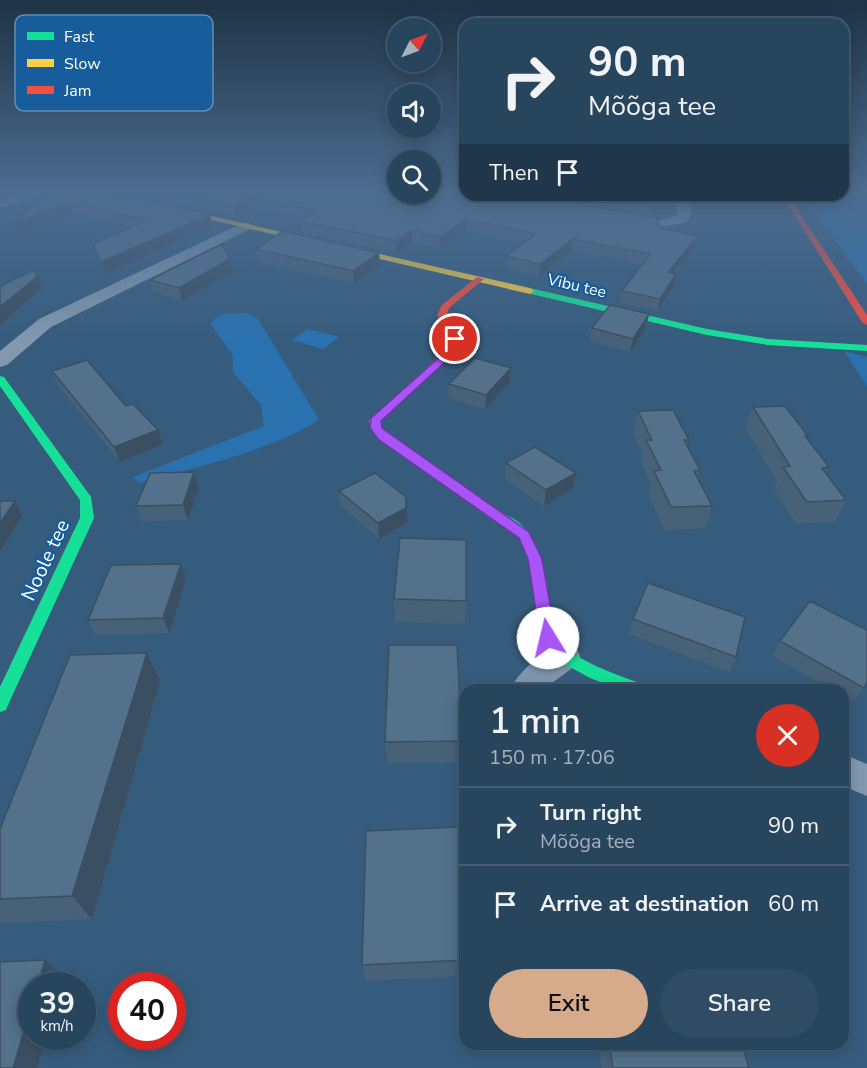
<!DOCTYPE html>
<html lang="en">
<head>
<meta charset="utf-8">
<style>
  :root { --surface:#28455e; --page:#304c64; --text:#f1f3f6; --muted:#a5b1bc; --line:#445d73; --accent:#d6ab8b }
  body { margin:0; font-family:"Nunito Sans",sans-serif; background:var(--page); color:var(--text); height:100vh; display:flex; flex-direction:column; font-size:22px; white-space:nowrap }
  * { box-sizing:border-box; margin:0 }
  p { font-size:20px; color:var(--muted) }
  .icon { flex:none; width:33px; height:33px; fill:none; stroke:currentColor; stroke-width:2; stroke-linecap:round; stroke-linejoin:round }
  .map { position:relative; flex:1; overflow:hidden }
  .panel { position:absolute; left:459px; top:684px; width:390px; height:366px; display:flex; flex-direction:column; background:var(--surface); border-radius:18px; box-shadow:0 3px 15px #0003,0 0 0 2px var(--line) }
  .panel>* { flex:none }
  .hud { position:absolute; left:459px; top:18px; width:390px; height:183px; border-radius:18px; box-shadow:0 3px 15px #0003,0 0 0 2px var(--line); background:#28455e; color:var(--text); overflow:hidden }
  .needle { width:39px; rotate:48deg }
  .tools { position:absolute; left:387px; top:18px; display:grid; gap:12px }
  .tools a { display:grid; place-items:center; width:54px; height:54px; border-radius:50%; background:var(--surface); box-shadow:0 3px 15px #0003,0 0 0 2px var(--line); font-size:30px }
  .speed { position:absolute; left:18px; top:972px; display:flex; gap:12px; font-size:30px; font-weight:700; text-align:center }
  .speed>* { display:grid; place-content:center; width:78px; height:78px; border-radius:50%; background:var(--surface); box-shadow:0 3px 15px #0003,0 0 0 2px var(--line); line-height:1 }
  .speed small { font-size:15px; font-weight:400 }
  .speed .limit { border:9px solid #d22; background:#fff; color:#111 }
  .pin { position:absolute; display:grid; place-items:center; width:51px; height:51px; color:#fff; margin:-26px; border:3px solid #fff; border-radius:50%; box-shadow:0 2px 6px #0007 }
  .me { position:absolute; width:66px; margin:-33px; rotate:351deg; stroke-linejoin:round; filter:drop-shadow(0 0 4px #0008) }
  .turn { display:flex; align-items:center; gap:21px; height:126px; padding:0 30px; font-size:27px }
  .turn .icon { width:78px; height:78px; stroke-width:2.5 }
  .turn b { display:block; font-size:42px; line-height:51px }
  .then { display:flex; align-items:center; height:57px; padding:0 30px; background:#0003; gap:12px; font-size:22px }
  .round { display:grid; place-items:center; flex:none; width:63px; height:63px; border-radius:32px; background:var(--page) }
  .summary { display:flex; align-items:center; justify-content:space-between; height:102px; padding:0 30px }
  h1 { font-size:36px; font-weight:600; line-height:45px }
  .cta { display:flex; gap:12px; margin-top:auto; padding:12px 30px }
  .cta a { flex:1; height:69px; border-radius:36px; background:var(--accent); color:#111; font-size:24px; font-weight:600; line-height:69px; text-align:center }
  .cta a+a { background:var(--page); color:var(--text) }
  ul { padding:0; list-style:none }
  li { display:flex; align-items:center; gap:18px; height:78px; padding:0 30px; border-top:2px solid var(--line) }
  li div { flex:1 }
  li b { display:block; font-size:22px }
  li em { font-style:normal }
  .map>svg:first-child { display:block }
  .green { fill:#2a72af }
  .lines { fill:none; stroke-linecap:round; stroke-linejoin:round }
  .street { fill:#8198af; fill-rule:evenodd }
  .fast { fill:#16e098; fill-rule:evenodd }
  .slow { fill:#ffcf43; fill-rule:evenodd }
  .jam { fill:#f24e42; fill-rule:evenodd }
  .wall { fill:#476178 }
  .shaded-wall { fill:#3a4f61 }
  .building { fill:#53718b; stroke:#3a4f61; stroke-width:1.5 }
  .route { fill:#a855f7; stroke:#6d37a1; stroke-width:1.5 }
  .labels { text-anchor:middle; stroke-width:4.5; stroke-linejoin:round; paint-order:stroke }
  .far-street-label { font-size:16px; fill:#fff; stroke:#185d9b }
  .street-label { font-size:20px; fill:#fff; stroke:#185d9b }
  .key { fill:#185d9b; stroke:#5d8eb9; stroke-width:1.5 }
  .key-label { font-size:16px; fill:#fff }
</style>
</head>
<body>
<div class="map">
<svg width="867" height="1068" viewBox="0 0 867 1068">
  <rect width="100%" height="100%" fill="#365c7d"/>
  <path class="green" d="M843,191H867V284L801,195H843Z
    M235,313H248L258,319L319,420C270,451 196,467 140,483L133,477L264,426L261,405L233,372V356L210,323L221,314Z
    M308,329L339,337L323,349L292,340Z
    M844,351L867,357V386Z"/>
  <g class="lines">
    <path class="street" d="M24,191H54L0,208V200Z
      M672,195H684L692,212L687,222C669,226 633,232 618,218L625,214L660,220L676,216L678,212Z
      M245,222L250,223V229L51,327L7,365L0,367V351L39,319Z
      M565,644L576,647L580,656L576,665L543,690H510C521,668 542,652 565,644Z
      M843,754L867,764V796L843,786Z"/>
    <path class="fast" d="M530,288L707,329L768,339L867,345V351L768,345L707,335L527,293L526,291Z
      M0,376L4,377L91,497L94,518L8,705L6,710L0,712V687L80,518V500L0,386Z
      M500,513C543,525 545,577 552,614C553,620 553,631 556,636C571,661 619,675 645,685L647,690H621L590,678L559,661L542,642L528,559L519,538L493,517Z"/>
    <path class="slow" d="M167,206L530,288L534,291L530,294L165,209Z"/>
    <path class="jam" d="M782,195H788L867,315V325L862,322Z
      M477,277L484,279L449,308L447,315L460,339L458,349L381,421L382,427L387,434L505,514L507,517L505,520L500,521L379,438L370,428L369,420L448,348L450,339L437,315L442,305Z"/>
  </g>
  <path class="wall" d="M48,191L210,215L212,226L105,274L97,256L93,244L131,227L73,214L18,234Z
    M124,191H398L661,228L695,247L674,274V286L657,311L620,303L622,291L642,265L571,250L539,276L505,267L506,256L523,243L466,231L440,248L412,242L397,253L303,232L302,221L305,219L253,207L234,216Z
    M535,195H649L652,205L650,216Z
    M255,249L379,253L380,265L354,284L257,261Z
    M233,271L182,301L153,292L150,280Z
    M649,314L646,327L630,352L590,342L592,328Z
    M511,368L510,382L485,409L448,398L449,384Z
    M52,371L126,406L163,444L120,462L58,385Z
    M753,407L808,436L807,439L829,467L826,473L846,500L835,522L796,524L774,489L777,481L745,428Z
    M638,411L689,440L687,446L700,470L698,478L712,506L705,528L664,530L648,493L651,484L641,462L643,454L633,433Z
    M506,463L576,473L573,488L544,506L504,478Z
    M194,472L199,487L188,520L141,521L136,506Z
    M339,491L407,523L379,539L341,506Z
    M186,579L169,633L95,635L88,620Z
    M394,599L466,601L465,624L395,622Z
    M633,619L736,657L729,672L629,634Z
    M780,641L867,682L854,702L843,696V690H832L773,656Z
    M147,653L160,681L92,919L0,923V829Z
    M462,741L460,762L387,763L385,742Z
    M465,877V976L366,981L362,965Z
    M598,1044H742L749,1068H602Z"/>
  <path class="shaded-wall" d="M251,197L253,207L234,216L233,205Z
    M69,203L73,214L18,234L14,223Z
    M210,215L212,226L105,274L101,262Z
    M466,219V231L440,248V237Z
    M412,230V242L397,253L396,241Z
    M698,236L695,247L665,284L668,272Z
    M573,239L571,250L539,276L540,264Z
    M379,253L380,265L354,284L353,271Z
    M230,259L233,271L182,301L179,288Z
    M676,274L674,286L657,311L660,299Z
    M38,276L42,288L0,325V307Z
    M649,314L646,327L630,352L633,339Z
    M511,368L510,382L485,409L486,395Z
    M158,430L163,444L120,462L114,447Z
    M194,472L199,487L188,520L183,505Z
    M576,473L573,488L544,506L546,490Z
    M406,497L407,523L379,539L378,523Z
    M15,501L22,516L0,552V523Z
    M181,564L186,579L169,633L163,618Z
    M147,653L160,681L92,919L72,896Z
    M45,960L63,976L60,986H38Z
    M32,1005V1036H46L37,1068H13Z"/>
  <path class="building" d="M48,191H104L210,215L101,262L93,244L147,220L69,203L14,223Z
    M168,191H398V194H430V191H465V195H525L657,218L661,228L698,236L668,272L676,274L660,299L622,291L650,254L573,239L540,264L506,256L536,234L466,219L440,237L412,230L396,241L302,221L317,211L251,197L233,205Z
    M594,195H649L652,205Z
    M283,231L379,253L353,271L255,249Z
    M222,244L230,259L179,288L150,280Z
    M34,270L38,276L0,307V286Z
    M610,305L649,314L633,339L592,328Z
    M475,358L511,368L486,395L449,384Z
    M87,360L126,406L133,404L158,430L114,447L52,371Z
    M785,406L808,436H805L829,467L822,468L846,500L807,502L783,467L790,466L753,407Z
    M673,410L689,440H684L700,470L694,471L712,506L671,507L654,471L661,470L646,440H652L638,411Z
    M535,447L576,473L546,490L506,463Z
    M194,472L183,505L136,506L150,473Z
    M375,473L406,497V508L378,523L339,491Z
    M0,501H15L0,523Z
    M400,538L466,540V601L394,599Z
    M181,564L163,618L88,620L111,565Z
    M648,583L745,617L736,657L633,619Z
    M810,601L867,630V682L864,688L780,641Z
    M389,645H457L462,741L385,742Z
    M147,653L72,896L0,899V829L70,655Z
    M461,827L465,877V960L362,965L366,831Z
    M45,960L38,986H32V1005L13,1068H0V962Z
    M609,1044H742L749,1068H613Z"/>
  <linearGradient id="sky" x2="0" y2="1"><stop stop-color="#1e3345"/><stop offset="0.56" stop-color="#4c6c8f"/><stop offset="1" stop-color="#4c6c8f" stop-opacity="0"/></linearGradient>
  <rect width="867" height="341" fill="url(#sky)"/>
  <path class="route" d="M451,337L460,339L457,351L381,421L382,428L529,532L542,559L556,638L548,644L540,638L528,559L519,538L378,439L370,428L371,418L443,354L448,348Z"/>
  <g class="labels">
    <g class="far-street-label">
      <text transform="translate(577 285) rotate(13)" y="6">Vibu tee</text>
    </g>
    <g class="street-label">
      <text transform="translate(45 560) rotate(-65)" y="7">Noole tee</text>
    </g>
  </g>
  <rect x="15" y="15" width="198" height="96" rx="9" class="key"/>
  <rect x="27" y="32" width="27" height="8" fill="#16e098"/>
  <rect x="27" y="59" width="27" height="8" fill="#ffcf43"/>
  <rect x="27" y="86" width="27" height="8" fill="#f24e42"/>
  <g class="key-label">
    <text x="64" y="42">Fast</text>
    <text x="64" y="69">Slow</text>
    <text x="64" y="96">Jam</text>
  </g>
</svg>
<div class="tools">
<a><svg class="needle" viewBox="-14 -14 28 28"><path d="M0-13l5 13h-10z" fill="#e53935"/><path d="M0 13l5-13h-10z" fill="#a5b1bc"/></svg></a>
<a><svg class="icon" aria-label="sound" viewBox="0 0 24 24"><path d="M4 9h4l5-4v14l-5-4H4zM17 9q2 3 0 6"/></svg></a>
<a><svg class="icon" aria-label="search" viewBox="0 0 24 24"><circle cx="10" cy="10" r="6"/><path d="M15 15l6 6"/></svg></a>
</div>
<div class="speed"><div>39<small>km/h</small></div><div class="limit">40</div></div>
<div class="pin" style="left:455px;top:339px;background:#d93025"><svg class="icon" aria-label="arrive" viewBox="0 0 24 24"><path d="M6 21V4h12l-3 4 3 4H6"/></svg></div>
<svg class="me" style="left:548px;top:638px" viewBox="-20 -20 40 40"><circle r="19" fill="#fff"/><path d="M0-13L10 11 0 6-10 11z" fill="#a855f7"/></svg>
<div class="hud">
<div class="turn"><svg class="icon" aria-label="right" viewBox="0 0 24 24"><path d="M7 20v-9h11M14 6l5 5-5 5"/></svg><div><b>90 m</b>Mõõga tee</div></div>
<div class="then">Then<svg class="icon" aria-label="arrive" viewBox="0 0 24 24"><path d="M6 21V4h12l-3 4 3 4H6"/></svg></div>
</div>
<section class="panel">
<div class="summary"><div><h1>1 min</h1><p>150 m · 17:06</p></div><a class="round" style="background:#d93025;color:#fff"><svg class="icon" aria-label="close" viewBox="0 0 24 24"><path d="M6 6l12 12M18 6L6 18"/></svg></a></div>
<ul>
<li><svg class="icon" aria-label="right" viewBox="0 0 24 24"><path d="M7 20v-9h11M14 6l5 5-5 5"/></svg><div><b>Turn right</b><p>Mõõga tee</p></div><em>90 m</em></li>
<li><svg class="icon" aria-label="arrive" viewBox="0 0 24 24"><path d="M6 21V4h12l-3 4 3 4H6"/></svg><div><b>Arrive at destination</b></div><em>60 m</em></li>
</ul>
<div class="cta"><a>Exit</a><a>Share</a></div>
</section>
</div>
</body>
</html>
